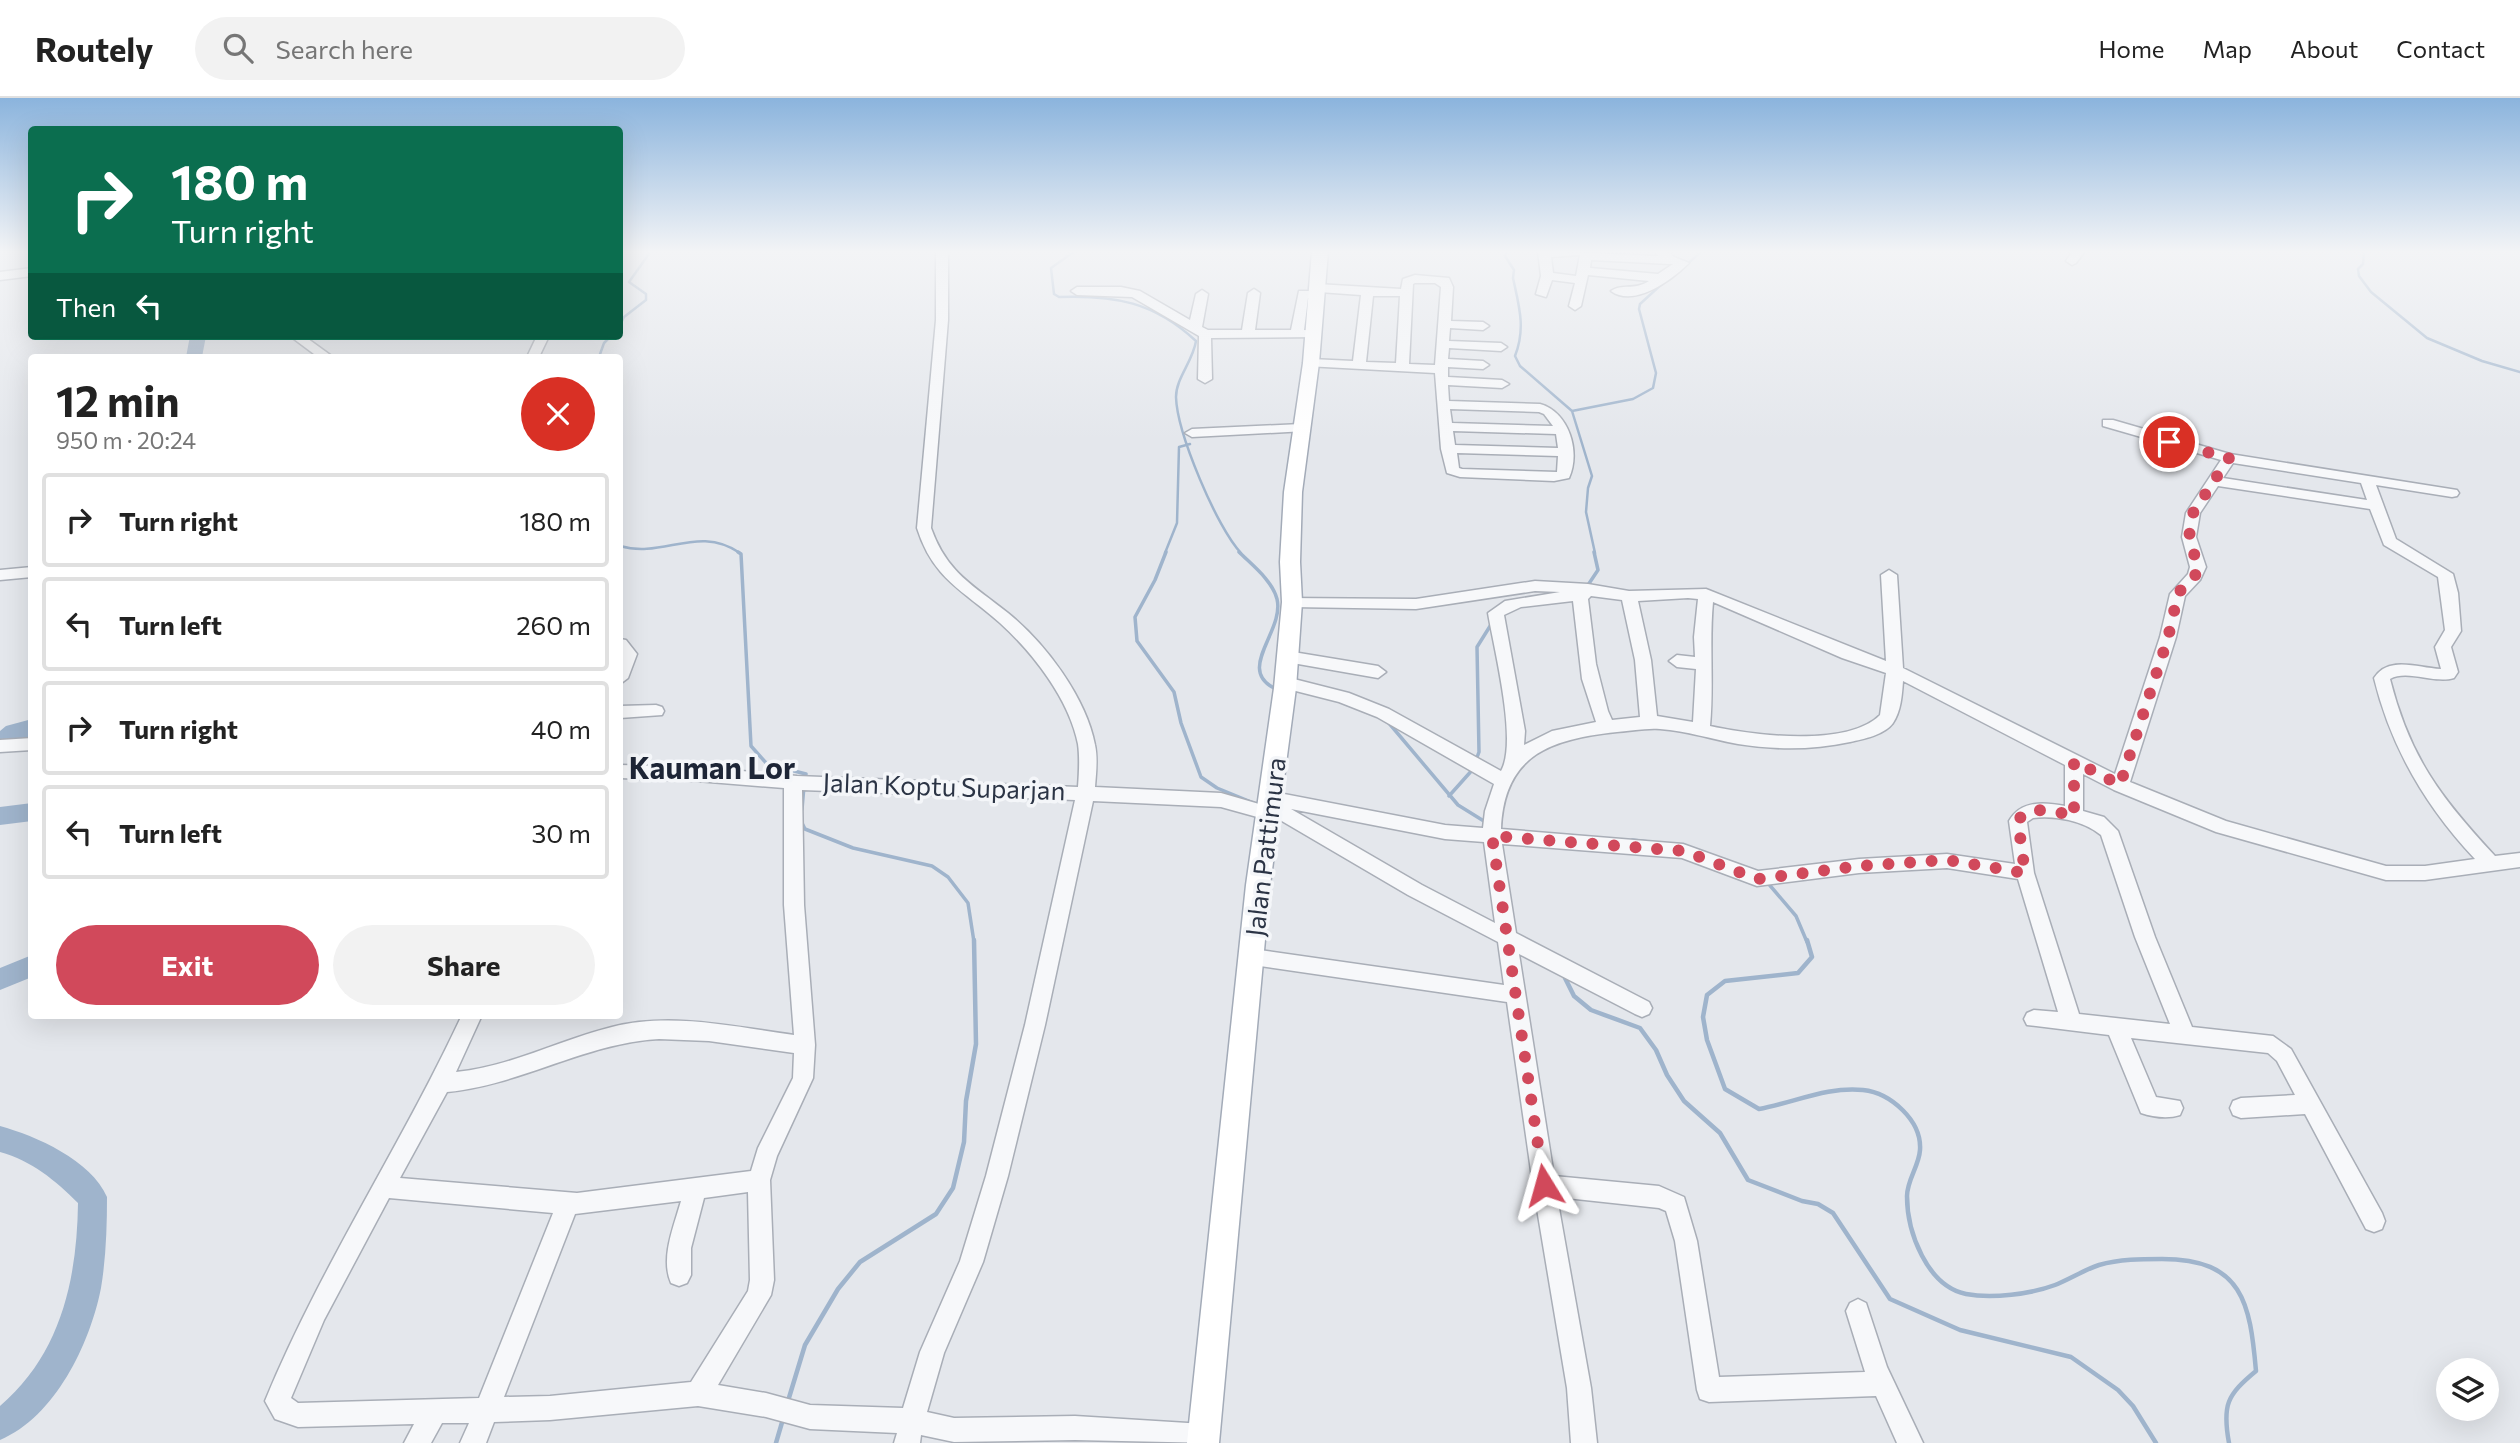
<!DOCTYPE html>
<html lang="en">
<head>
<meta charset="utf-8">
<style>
  :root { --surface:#fff; --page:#f2f2f2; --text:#222; --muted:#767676; --line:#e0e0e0; --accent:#d1495b }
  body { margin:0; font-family:Commissioner,sans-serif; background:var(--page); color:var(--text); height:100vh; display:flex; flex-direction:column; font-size:26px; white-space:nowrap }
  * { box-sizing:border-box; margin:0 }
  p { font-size:23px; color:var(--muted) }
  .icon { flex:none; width:38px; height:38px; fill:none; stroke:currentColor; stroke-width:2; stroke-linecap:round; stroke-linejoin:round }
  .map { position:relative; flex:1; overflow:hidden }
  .sheet { position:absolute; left:28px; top:256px; width:595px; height:665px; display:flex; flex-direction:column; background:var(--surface); border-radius:7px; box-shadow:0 7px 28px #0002 }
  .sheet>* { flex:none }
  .top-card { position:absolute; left:28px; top:28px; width:595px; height:214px; border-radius:7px; box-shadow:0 7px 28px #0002; background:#0b6e4f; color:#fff; overflow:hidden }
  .buttons { position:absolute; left:2436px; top:1260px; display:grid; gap:14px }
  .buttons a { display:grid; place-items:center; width:63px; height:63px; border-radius:50%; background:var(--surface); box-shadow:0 7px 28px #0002; font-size:35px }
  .pin { position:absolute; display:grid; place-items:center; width:60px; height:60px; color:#fff; margin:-30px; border:4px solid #fff; border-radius:50%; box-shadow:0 2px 7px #0007 }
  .me { position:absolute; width:77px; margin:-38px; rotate:352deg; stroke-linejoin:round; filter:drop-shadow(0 0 5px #0008) }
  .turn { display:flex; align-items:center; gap:24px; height:147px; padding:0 28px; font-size:32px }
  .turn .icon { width:91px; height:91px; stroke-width:2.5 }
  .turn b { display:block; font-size:49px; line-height:60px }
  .then { display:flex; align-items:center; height:66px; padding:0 28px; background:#0003; gap:14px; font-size:26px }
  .round { display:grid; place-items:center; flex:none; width:74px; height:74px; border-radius:37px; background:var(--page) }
  .head { display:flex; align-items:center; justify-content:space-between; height:119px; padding:0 28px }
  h1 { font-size:42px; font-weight:700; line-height:52px }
  .button { display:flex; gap:14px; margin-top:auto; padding:14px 28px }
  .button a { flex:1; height:80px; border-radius:42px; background:var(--accent); color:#fff; font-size:28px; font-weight:700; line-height:80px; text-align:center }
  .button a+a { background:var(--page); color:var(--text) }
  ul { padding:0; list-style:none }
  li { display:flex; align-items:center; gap:21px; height:94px; margin:0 14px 10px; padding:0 14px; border:4px solid var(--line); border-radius:7px }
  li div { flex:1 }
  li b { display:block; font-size:26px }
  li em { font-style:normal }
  header { display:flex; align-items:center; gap:42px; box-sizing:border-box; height:98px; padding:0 35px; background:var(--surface); border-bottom:2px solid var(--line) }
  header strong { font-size:33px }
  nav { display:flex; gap:38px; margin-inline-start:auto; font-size:24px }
  .search { width:490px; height:63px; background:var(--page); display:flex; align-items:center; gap:18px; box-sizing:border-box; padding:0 24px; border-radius:38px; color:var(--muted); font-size:26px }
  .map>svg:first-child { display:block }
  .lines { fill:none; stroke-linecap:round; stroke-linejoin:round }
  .stream-far2 { stroke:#9fb4cc; stroke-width:2.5 }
  .stream-far1 { stroke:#9fb4cc; stroke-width:3.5 }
  .stream { stroke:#9fb4cc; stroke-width:4.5 }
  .river { fill:#9fb4cc; fill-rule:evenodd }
  .minor-casing { stroke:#a9aeb7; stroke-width:3 }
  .major-casing { stroke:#a3abb8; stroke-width:3 }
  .minor { fill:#f7f8fa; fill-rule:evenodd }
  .major { fill:#fff; fill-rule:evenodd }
  .route { stroke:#d1495b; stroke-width:12; stroke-dasharray:0 21.6 }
  .labels { text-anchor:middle; stroke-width:7; stroke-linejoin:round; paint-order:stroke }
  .street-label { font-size:26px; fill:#2b3445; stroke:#f4f6f9 }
  .quarter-label { font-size:30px; font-weight:bold; fill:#1d2536; stroke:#f4f6f9 }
</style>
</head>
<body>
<header>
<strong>Routely</strong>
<div class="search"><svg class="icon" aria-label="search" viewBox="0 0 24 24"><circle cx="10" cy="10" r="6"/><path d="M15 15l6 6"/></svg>Search here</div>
<nav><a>Home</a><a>Map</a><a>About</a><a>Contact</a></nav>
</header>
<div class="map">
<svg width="2520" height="1345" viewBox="0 0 2520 1345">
  <rect width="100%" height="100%" fill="#e4e7ec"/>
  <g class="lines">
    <path class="stream-far2" d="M1075,153L1051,170L1054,196L1059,199C1115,197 1154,204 1196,243C1193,263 1176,280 1176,299C1177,335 1217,430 1241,455
      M1507,153L1505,158L1514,172L1513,180C1519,208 1526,230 1515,258L1520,268L1572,313
      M2364,153L2363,166L2358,171L2359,178L2371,194L2427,240L2482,263L2520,274
      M1685,168L1702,153
      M620,227L624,219L646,202V196L629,184L651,153
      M599,259L604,245L611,238
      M620,448C663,461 698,426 740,455
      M1165,455L1177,425L1179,349L1190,346
      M1595,455L1586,414L1588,390L1592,378L1572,313L1633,301L1653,290L1656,275L1639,211L1640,206L1663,185"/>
    <path class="stream-far1" d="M738,454L741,456L751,648L767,666L806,676L805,680
      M1166,454L1155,482L1135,519L1137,543L1174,594L1181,625L1201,679L1217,690L1256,706
      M1239,454C1252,467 1272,482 1277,501C1285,534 1233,573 1278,592
      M1588,487L1598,472L1594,454
      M1388,624L1458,707L1487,725
      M1476,662L1479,654L1477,549L1492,525
      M1449,698L1474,670
      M802,711L804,688
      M801,723L805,731L853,750L932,768L948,779L968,805L974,844
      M1632,742L1649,744
      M1767,784L1796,818L1807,844"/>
    <path class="stream" d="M1807,842L1812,859L1798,875L1725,883L1707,897L1703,919L1707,942L1725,991L1759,1011C1793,1005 1828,988 1863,992C1891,995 1922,1023 1920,1052C1919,1068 1907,1082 1907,1098C1907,1134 1927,1188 1966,1196C1992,1201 2031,1196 2055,1187C2070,1181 2084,1172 2099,1167C2120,1161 2141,1161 2162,1161C2243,1161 2250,1205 2256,1273C2227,1297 2222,1307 2229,1345
      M1565,880L1574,898L1591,912L1640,930L1656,952L1667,977L1684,1003L1720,1035L1748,1082L1802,1103L1818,1106L1833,1115L1890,1201L1960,1232L2071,1259L2118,1292L2133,1308L2156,1345
      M788,1303L805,1247L838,1191L860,1164L936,1116L953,1090L964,1044L966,1003L976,946L974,842
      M776,1345L783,1321"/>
    <path class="river" d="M190,238H206L202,259H186Z
      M32,621V637L0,653V633L6,628Z
      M32,705V723L0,727V709Z
      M32,857V879L0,892V870Z
      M0,1028C36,1038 91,1062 107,1099C107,1129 106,1160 101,1190C90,1246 55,1319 0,1342V1308C61,1256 77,1181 78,1105C55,1082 32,1063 0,1054Z"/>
    <g class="minor-casing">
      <path id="minor" d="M936,153H948V222L931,430C947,475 973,487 1008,515C1045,545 1086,599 1095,647C1098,661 1096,675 1095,689L1221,695L1259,706L1263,695L1269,693L1445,727L1483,730L1485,713L1494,686L1377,619L1339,604L1280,589L1278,585L1286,579L1349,595L1389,611L1501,673C1518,644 1494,551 1488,515L1505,503L1560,494L1535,493L1416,511L1292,509L1284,504L1286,500L1416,501L1535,483L1588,486L1629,493L1706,491L1886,563L1881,477L1889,472L1897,477L1903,570L2115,676L2160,539L2170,496L2188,476L2190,469L2182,439L2186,415L2221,362L2103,328V322H2113L2230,356L2457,392L2459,395L2457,398L2452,399L2376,387L2396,441L2453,476L2458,495L2461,533L2451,549L2458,574L2454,580C2434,586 2407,571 2390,581C2410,660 2441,700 2495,758L2520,755V769L2425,782H2386L2216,734L2114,692L2083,676V713L2104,719L2118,733L2155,839L2192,929L2273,938L2291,951L2382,1115L2385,1123L2382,1131L2374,1134L2366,1131L2305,1016L2241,1020L2233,1017L2230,1010L2233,1003L2241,1000L2295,997L2277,963L2268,955L2131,940L2156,999L2180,1003L2183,1010L2180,1017C2168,1021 2153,1019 2141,1015L2109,937L2027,927L2024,921L2027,915L2034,912L2058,914L2018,781L1947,770L1859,775L1757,788L1682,760L1502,746L1516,835L1649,904L1652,910L1649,916L1642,919L1635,916L1519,856L1554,1078L1659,1088L1684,1099L1697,1143L1719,1279L1865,1274L1846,1213L1850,1205L1858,1201L1866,1205L1887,1269L1923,1345H1897L1876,1298L1709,1304L1700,1301L1697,1292L1675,1143L1666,1113L1659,1110L1557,1099L1591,1290L1597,1345H1571L1567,1290L1533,1087L1507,904L1253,867L1246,865L1243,859L1246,853L1253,851L1504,887L1498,844L1408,797L1275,719L1268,722L1221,709L1093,703L1045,927L1008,1078L983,1164L944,1255L927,1314L954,1320L1075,1318L1204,1326L1213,1329L1216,1338L1214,1345L1075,1342L954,1344L921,1337L920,1345H894L897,1335L810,1331L766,1319L698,1308L550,1322L494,1324L486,1345H460L469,1325H442L431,1345H404L414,1326L298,1329L275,1321L265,1303C320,1169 401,1048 462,917H482L456,974C510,969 559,942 612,929C671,914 735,929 794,937L784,807V690L697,683L620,680V667L697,669L797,678L1078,689C1079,675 1080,660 1078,646C1069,601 1033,555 1000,525C963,492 933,481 917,430L936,222ZM2233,365L2361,385L2367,402L2223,380ZM2218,388L2370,411L2384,447L2438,479L2445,532L2435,549L2441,571C2418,570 2389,557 2374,580C2391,650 2426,709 2475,761L2425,768H2386L2226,723L2130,684L2176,539L2185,498L2200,482L2206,469L2196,439L2200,415ZM1591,498L1622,502L1635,562L1640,619L1612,622L1608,613L1596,566L1588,501ZM1688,500L1698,501L1694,539L1695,559L1677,557L1669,563L1677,569L1696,571L1693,624L1657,618L1651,562L1638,503ZM1573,503L1582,581L1596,624L1552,633L1524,647L1525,633L1504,517L1521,509ZM1713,504L1842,560L1886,575L1880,617C1847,650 1751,637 1710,628C1714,586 1709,546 1713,504ZM1903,583L2065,667V708C2044,704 2021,702 2009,723L2015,766L1947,756L1859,761L1758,773L1683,746L1501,731C1504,655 1553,641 1617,634C1632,633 1645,630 1660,631C1687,633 1711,641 1738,646C1775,652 1813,652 1850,644C1864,641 1884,637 1893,625C1901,613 1902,597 1903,583ZM802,692L1075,702L1025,927L986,1078L960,1163L920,1254L903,1310L810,1307L766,1295L718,1287L771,1197L774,1182L770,1082L777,1058L813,980L815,947L804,807ZM1291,711L1445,741L1484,744L1495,825L1422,787ZM2033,720C2055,717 2084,723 2101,737L2135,839L2170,926L2079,916L2034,775L2027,724ZM659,941L709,943L794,955L793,980L758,1050L751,1073L577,1095L400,1080L447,994C521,987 585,945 659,941ZM748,1094L750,1182L748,1193L691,1284L550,1298L504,1299L575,1116L681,1103C674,1128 660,1160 671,1185L679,1188L687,1185L691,1177V1150L704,1100ZM389,1100L553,1115L479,1300L298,1305L291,1300L324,1222Z
        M1538,153L1659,158L1654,153H1667L1674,159L1689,165C1672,182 1634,210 1611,193C1622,185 1633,193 1649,183L1588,177L1581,208L1575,212L1569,208L1575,185L1552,182L1546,199L1536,196L1541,178ZM1580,157L1576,178L1553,175L1551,159ZM1591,162L1670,166H1673L1658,176L1590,170Z
        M2073,153H2085L2076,165L2072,167L2066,163Z
        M32,170V178L0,182V174Z
        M1415,177L1449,180L1453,189L1451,223L1483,224L1489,228L1483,232L1450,230L1449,243L1501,245L1507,249L1501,253L1449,250L1448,261L1483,263L1489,267L1483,271L1448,269V279L1502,282L1509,286L1502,290L1448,287L1449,303L1540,306C1569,314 1581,354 1569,380L1554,383L1460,379L1447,375L1441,351L1435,275L1306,268V262L1311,261L1353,263L1361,197L1319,194L1323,197L1321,200H1308L1304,232L1318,233V239L1211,240L1212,281L1205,285L1198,281L1199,238L1132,199L1077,197L1071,193L1077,189H1121L1140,193L1190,222L1196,196L1202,192L1208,196L1202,229L1208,232H1242L1248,195L1254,191L1260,195L1255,232H1291L1299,193H1315L1311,190L1317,186L1401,191L1403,181ZM1415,185H1435L1441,189L1435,267L1409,266L1413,186ZM1373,198H1400L1396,265L1366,264ZM1450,311L1539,314L1544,316L1553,328L1452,325ZM1453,333L1556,336L1558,350L1455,347ZM1457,355L1558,358L1557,374L1462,371L1459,370Z
        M290,238H304L333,259H318Z
        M537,238H549L539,259H527Z
        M1301,326L1308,330L1306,333L1192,339L1185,335L1192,331Z
        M32,469V479L0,482V472Z
        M620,541L626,542L637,556L628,580L620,586Z
        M1287,553L1378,568L1386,574L1378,580L1281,563L1279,559Z
        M656,607L662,609L664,613L662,617L620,620V608Z
        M32,640V652L0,654V642Z"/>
    </g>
    <g class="major-casing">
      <path id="major" d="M1312,153H1328L1319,265L1302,394L1300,464L1302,504L1296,590L1270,787L1219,1345H1187L1246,787L1274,590L1282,504L1280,464L1284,394L1303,265Z"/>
    </g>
    <use href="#minor" class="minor"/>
    <use href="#major" class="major"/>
  </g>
  <linearGradient id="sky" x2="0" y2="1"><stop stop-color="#8bb4dd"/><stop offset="0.45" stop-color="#f3f4f6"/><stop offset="1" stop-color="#f3f4f6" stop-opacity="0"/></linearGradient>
  <rect width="2520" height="342" fill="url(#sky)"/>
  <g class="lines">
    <path class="route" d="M1544,1087L1492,738L1684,753L1757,781L1859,768L1947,762L2025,775L2018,723C2027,705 2058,714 2074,718V663L2120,687L2168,540L2178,496L2185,486L2195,478L2198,469L2189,439L2193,415L2229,360L2169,344"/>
  </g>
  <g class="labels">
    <g class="street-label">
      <text transform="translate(944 689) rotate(2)" y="9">Jalan Koptu Suparjan</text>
      <text transform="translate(1266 749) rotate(-83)" y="9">Jalan Pattimura</text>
    </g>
    <g class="quarter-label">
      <text x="712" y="681">Kauman Lor</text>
    </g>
  </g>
</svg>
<div class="buttons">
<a><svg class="icon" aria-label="layers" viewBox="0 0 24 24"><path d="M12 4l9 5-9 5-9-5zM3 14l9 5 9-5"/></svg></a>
</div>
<div class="pin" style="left:2169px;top:344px;background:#d93025"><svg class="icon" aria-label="arrive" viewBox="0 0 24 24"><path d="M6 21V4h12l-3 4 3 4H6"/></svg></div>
<svg class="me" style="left:1544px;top:1087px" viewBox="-20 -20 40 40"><path d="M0-17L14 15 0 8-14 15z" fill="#d1495b" stroke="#fff" stroke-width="4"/></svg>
<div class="top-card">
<div class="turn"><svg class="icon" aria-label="right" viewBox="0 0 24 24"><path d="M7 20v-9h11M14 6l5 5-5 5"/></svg><div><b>180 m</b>Turn right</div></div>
<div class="then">Then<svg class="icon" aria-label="left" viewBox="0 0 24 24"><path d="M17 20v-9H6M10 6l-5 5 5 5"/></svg></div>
</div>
<section class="sheet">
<div class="head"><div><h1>12 min</h1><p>950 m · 20:24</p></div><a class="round" style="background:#d93025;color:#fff"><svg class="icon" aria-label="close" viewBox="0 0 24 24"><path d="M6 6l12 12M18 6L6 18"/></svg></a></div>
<ul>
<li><svg class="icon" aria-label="right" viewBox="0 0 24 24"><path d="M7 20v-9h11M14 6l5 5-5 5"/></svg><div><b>Turn right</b></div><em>180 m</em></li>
<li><svg class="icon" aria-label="left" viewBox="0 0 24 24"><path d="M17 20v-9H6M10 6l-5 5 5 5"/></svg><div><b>Turn left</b></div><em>260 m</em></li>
<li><svg class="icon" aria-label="right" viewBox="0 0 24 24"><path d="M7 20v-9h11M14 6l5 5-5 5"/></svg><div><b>Turn right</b></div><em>40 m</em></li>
<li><svg class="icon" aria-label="left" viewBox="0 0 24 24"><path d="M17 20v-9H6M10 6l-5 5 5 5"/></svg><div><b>Turn left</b></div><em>30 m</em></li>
</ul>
<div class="button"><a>Exit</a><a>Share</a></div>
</section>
</div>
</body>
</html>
